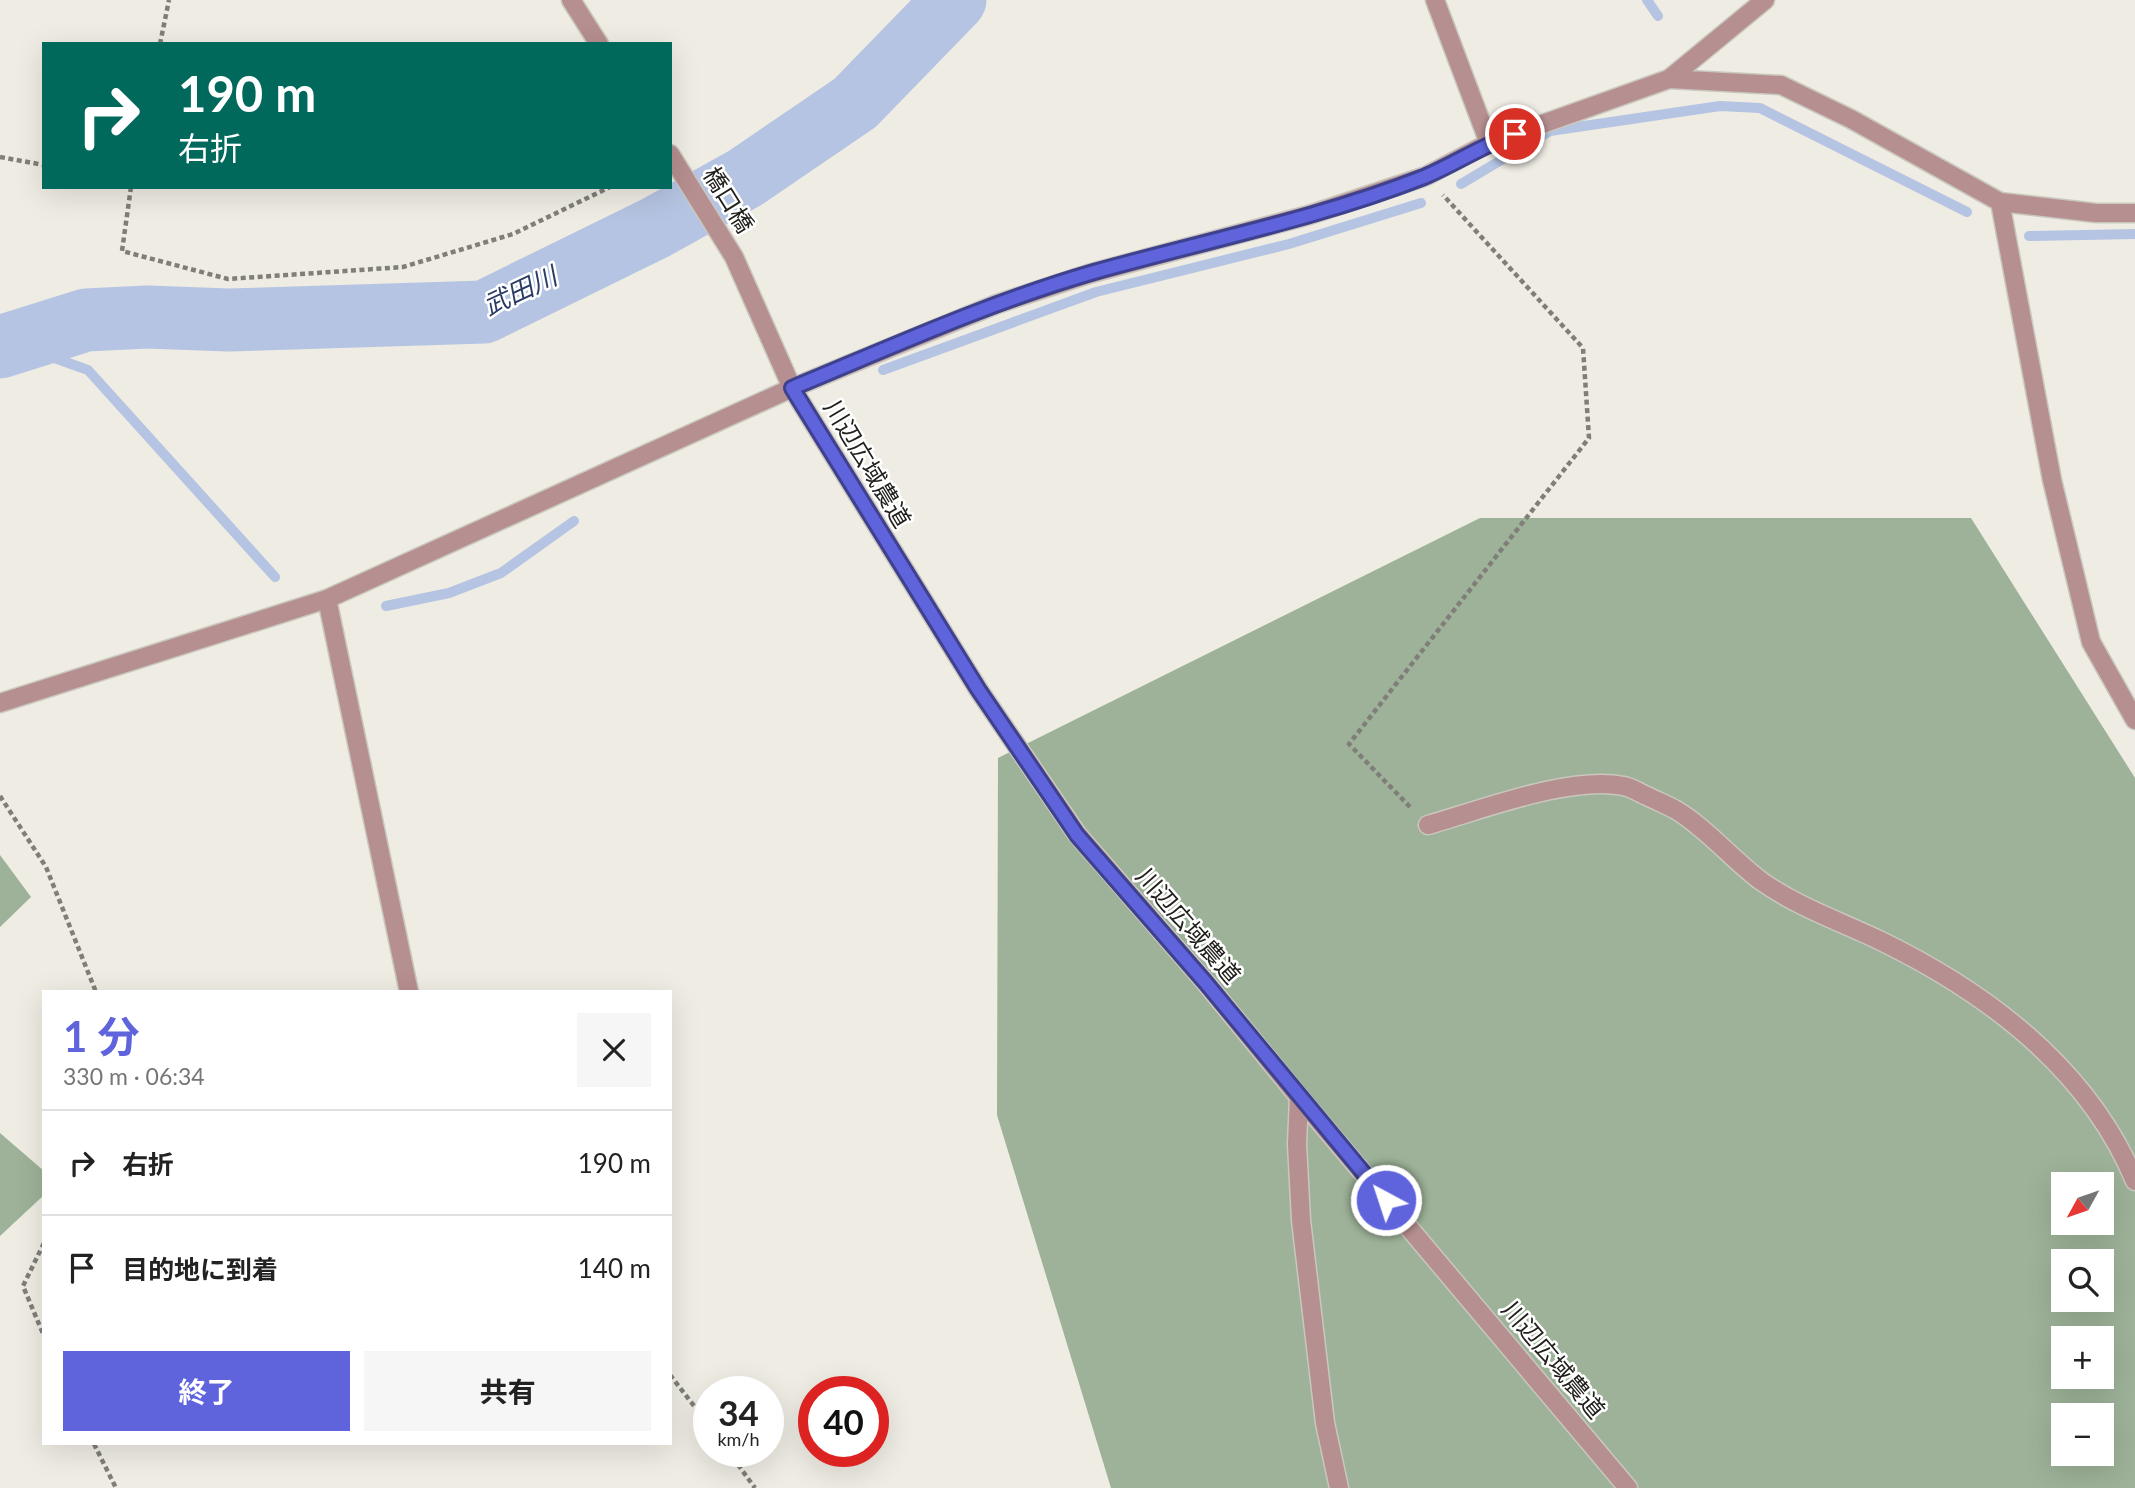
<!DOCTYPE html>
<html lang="ja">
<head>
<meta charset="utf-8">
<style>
  :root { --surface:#fff; --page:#f6f6f6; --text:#222; --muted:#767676; --line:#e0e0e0; --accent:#5f64dc }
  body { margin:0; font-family:Lato,"Noto Sans JP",sans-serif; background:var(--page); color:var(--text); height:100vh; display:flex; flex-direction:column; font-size:26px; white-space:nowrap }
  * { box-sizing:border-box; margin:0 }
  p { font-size:23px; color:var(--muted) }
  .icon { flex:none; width:38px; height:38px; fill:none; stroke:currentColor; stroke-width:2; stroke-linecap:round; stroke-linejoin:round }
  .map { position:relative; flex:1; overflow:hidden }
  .drawer { position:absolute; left:42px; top:990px; width:630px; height:455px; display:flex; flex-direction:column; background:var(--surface); border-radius:0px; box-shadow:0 7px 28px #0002 }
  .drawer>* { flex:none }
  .banner { position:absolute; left:42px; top:42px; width:630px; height:147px; border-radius:0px; box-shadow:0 7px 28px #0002; background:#00695c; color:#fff; overflow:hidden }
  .needle { width:46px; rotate:230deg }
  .fabs { position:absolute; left:2051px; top:1172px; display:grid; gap:14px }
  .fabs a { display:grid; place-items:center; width:63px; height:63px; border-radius:0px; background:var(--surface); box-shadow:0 7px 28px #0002; font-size:35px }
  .speed { position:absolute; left:693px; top:1376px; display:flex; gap:14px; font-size:35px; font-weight:700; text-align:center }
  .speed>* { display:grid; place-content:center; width:91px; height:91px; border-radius:50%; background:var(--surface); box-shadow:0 7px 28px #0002; line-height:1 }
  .speed small { font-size:18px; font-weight:400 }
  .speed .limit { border:10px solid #d22; background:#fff; color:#111 }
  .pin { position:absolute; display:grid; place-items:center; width:60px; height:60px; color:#fff; margin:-30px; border:4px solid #fff; border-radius:50%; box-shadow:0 2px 7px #0007 }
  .me { position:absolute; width:77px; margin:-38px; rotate:320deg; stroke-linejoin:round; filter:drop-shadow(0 0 5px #0008) }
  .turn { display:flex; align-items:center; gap:24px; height:147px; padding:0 21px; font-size:32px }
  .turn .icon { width:91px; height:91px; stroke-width:2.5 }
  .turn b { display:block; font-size:49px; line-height:60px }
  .round { display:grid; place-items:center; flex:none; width:74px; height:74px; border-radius:0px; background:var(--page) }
  .headline { display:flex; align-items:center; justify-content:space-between; height:119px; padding:0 21px }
  h1 { font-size:42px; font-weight:700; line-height:52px; color:var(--accent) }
  .cta { display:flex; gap:14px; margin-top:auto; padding:14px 21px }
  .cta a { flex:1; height:80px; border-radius:0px; background:var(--accent); color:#fff; font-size:28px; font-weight:700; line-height:80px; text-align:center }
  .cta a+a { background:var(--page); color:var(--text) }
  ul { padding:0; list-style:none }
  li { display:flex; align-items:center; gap:21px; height:105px; padding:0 21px; border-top:2px solid var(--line) }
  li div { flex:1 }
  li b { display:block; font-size:26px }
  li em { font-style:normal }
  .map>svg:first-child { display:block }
  .forest { fill:#9db298; fill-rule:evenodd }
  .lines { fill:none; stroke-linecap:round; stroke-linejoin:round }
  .stream { stroke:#b5c4e2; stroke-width:10 }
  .river { stroke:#b5c4e2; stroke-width:63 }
  .minor-casing { stroke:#c9c7bf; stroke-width:21 }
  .tertiary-casing { stroke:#c9c7bf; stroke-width:21 }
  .path { stroke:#807e79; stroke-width:4.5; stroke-dasharray:5 3.5; stroke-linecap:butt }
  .minor { stroke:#b68f90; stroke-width:18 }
  .tertiary { stroke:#b68f90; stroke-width:18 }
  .route-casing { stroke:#3e418f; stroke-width:18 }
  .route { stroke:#5f64dc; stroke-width:12 }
  .labels { text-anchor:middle; stroke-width:5; stroke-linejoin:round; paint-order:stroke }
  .street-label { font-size:24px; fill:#21201d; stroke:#fff }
  .water-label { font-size:26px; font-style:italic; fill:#293b64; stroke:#fff }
</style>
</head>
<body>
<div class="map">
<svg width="2135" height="1488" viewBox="0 0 2135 1488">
  <rect width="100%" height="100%" fill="#eeece3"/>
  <path class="forest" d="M1480,518H1971L2135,778V1488H1111L997,1115L998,758ZM2063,1185H2102V1223H2063ZM2063,1262H2102V1300H2063ZM2063,1339H2102V1377H2063ZM2063,1416H2102V1454H2063Z
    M0,855L31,897L0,927Z
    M0,1133L44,1171V1195L0,1236Z"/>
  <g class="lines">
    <path class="stream" d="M1647,0L1658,16
      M1461,184L1550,131L1720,106L1760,108L1967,212
      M2029,236L2135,234
      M12,343L88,370L275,577
      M883,370L1096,292L1289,244L1421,203
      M386,606L449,593L501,573L574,521"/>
    <path class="river" d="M0,347L86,320L147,317L229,320L484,312L655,228L745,178L855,103L955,0"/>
    <g class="minor-casing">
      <path id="minor" d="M571,0L599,44
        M1669,79L1781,85L1851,119L2000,202L2096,213H2135
        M1669,79L1765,0
        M670,154L734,257L792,388
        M2000,202L2052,480L2091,642L2135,720
        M327,599L409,992
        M1428,825C1481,810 1571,775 1623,786C1631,787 1640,793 1647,796C1657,801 1667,805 1676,810C1705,827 1734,861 1761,881C1798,907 1839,921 1879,940C1986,992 2088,1068 2135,1181
        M1299,1097L1297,1144L1301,1220L1325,1423L1339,1488"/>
    </g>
    <g class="tertiary-casing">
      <path id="tertiary" d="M1435,0L1489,143
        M792,388L978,689L1077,834L1206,983L1299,1097L1628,1488
        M0,703L327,599L792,388L997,304L1092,273L1309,215L1426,176L1489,143L1669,79"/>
    </g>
    <path class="path" d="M160,44L169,0
      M0,157L44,165
      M131,187L122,251L228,279L403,267L513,234L610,187
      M0,796L46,867L96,992
      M1410,807L1349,744L1589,438L1583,348L1443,195
      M44,1243L23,1286L44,1336
      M670,1375L709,1425
      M94,1444L116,1488
      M728,1451L755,1488"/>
    <use href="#minor" class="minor"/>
    <use href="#tertiary" class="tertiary"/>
  </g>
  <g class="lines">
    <g class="route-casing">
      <path id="route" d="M1386,1200L1206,983L1077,835L978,689L792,388C891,347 990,302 1094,272C1204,241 1317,219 1424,177C1455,164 1483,145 1515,134"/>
    </g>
    <use href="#route" class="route"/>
  </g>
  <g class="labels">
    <g class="street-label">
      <text transform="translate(728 200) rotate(58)" y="8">橋口橋</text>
      <text transform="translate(867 464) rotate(59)" y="8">川辺広域農道</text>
      <text transform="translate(1188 926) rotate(49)" y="8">川辺広域農道</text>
      <text transform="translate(1553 1360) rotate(50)" y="8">川辺広域農道</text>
    </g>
    <g class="water-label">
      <text transform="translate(520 291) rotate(-25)" y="9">武田川</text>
    </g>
  </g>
</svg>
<div class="fabs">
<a><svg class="needle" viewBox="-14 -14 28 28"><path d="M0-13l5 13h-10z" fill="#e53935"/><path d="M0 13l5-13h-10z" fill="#767676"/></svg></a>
<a><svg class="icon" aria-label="search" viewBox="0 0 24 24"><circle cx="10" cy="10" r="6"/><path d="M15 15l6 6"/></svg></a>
<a>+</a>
<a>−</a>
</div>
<div class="speed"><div>34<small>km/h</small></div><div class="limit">40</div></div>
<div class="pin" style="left:1515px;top:134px;background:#d93025"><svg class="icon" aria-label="arrive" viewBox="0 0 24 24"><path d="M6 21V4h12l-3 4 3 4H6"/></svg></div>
<svg class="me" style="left:1386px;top:1200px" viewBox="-20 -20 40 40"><circle r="17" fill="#5f64dc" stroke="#fff" stroke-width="3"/><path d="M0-11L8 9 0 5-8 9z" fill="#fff"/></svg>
<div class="banner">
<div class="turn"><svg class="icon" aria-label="right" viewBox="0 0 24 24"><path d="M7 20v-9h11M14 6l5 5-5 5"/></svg><div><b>190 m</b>右折</div></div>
</div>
<section class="drawer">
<div class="headline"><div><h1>1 分</h1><p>330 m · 06:34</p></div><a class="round"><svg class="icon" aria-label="close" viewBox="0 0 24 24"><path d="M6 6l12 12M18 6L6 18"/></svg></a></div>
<ul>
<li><svg class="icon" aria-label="right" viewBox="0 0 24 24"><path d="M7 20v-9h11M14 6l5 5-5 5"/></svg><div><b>右折</b></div><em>190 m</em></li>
<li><svg class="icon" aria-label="arrive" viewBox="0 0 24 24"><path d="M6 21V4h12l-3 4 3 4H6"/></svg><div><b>目的地に到着</b></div><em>140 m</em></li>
</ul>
<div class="cta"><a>終了</a><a>共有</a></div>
</section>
</div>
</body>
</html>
